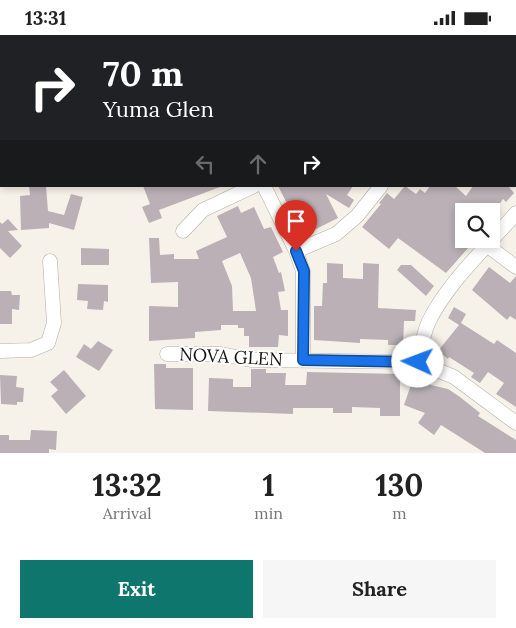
<!DOCTYPE html>
<html lang="en">
<head>
<meta charset="utf-8">
<style>
  :root { --surface:#fff; --page:#f6f6f6; --text:#222; --muted:#767676; --accent:#0f766e }
  body { margin:0; font-family:Lora,serif; background:var(--page); color:var(--text); height:100vh; display:flex; flex-direction:column; font-size:19px; white-space:nowrap }
  * { box-sizing:border-box; margin:0 }
  p { font-size:16px; color:var(--muted) }
  .icon { flex:none; width:28px; height:28px; fill:none; stroke:currentColor; stroke-width:2; stroke-linecap:round; stroke-linejoin:round }
  .map { position:relative; height:418px; overflow:hidden }
  .details { display:flex; flex-direction:column; background:var(--surface); flex:1 }
  .details>* { flex:none }
  .guide { position:absolute; left:0px; top:0px; width:516px; height:152px; box-shadow:0 2px 8px #0003; background:#202124; color:#fff; overflow:hidden }
  .controls { position:absolute; left:455px; top:168px; display:grid; gap:10px }
  .controls a { display:grid; place-items:center; width:45px; height:45px; border-radius:0px; background:var(--surface); box-shadow:0 2px 8px #0003; font-size:25px }
  .pin { position:absolute; display:grid; place-items:center; width:42px; height:42px; color:#fff; margin:-51px -21px; border-radius:50% 50% 50% 0; rotate:-45deg; box-shadow:0 0 5px #0007 }
  .pin .icon { rotate:45deg }
  .me { position:absolute; width:55px; margin:-28px; rotate:272deg; stroke-linejoin:round; filter:drop-shadow(0 0 4px #0008) }
  .turn { display:flex; align-items:center; gap:18px; height:105px; padding:0 20px; font-size:22px }
  .turn .icon { width:65px; height:65px; stroke-width:2.5 }
  .turn b { display:block; font-size:35px; line-height:42px }
  .lanes { display:flex; align-items:center; height:48px; padding:0 20px; background:#0003; justify-content:center; gap:25px; direction:ltr }
  .lanes .off { opacity:.35 }
  .eta { display:flex; justify-content:space-evenly; align-items:center; height:85px; text-align:center }
  .eta b { font-size:30px; font-weight:700; line-height:35px }
  .button { display:flex; gap:10px; margin-top:auto; padding:10px 20px }
  .button a { flex:1; height:58px; border-radius:0px; background:var(--accent); color:#fff; font-size:20px; font-weight:700; line-height:58px; text-align:center }
  .button a+a { background:var(--page); color:var(--text) }
  .status { display:flex; justify-content:space-between; align-items:center; height:35px; padding:0 25px; background:var(--surface); direction:ltr }
  .status svg { height:14px; fill:currentColor }
  .map>svg:first-child { display:block }
  .built { fill:#eee5d5 }
  .building { fill:#bab0b5; fill-rule:evenodd }
  .lines { fill:none; stroke-linecap:round; stroke-linejoin:round }
  .service-casing { stroke:#b2aea5; stroke-width:8 }
  .minor-casing { stroke:#b2aea5; stroke-width:15 }
  .tertiary-casing { stroke:#b2aea5; stroke-width:18 }
  .service { stroke:#fff; stroke-width:7 }
  .minor { stroke:#fff; stroke-width:14 }
  .tertiary { stroke:#fff; stroke-width:16 }
  .route-casing { stroke:#114b97; stroke-width:12 }
  .route { stroke:#1a73e8; stroke-width:9 }
  .labels { text-anchor:middle; stroke-width:4; stroke-linejoin:round; paint-order:stroke }
  .street-label { font-size:18px; fill:#151310; stroke:#fff }
</style>
</head>
<body>
<div class="status"><b>13:31</b><svg viewBox="0 0 49 12"><path d="M0 12V9h3v3zM5 12V6h3v6zM10 12V3h3v9zM15 12V0h3v12zM26 1h20v11H26zM47 4h2v5h-2z"/></svg></div>
<div class="map">
<svg width="516" height="418" viewBox="0 0 516 418">
  <rect width="100%" height="100%" fill="#f7f2e9"/>
  <path class="built" d="M437,0H516V86L515,1Z"/>
  <path class="building" d="M29,151H46L48,176L64,180L71,159L83,162L74,195L49,188V193L21,195L20,161L30,160Z
    M143,151H220V152L159,175L162,183L149,188L142,172L150,169Z
    M278,151H353L347,160L354,165L349,173L326,159L338,183L306,199L296,178L293,180Z
    M405,151L416,159L420,154L425,158L430,151H455L466,161L473,151H508L514,158L506,167L503,164L495,176H464V204H476L446,238L398,203L389,214L362,192L381,169L379,168L387,158L394,164Z
    M238,171L241,178L254,172L264,194L271,192L283,217L273,222L279,238L281,237L285,256L278,257L281,275H288V301L279,300L278,312H249V301H244V293H238V290H221V295L195,297V303L149,306V271L178,272V247L151,248L149,203H159L160,220L174,219V224H199L196,216L227,202L217,181ZM240,218L251,243L256,276H233L232,251L222,226Z
    M8,184L18,195L8,196L22,211L10,223L0,213V187L2,189Z
    M81,213L109,214V230H81Z
    M327,228L343,229V243L363,244V228L379,229L378,273L416,275L415,286H404L403,310H388V305L360,304V308L314,305V271H322L323,248H327Z
    M401,230H411L434,251L426,261L397,235Z
    M489,232L510,248L516,241V285L510,281L507,285L472,255Z
    M78,249L108,250V267L104,266L103,275L87,274L88,266L77,265Z
    M0,256H11L12,260H20L19,275L12,274V289H0Z
    M454,272L466,279L461,288L494,309L497,305L516,318V372L496,359L504,348L488,337L480,348L471,342L474,338L449,322L448,324L438,316L459,290L448,283Z
    M98,306L113,315L99,336L76,322L84,309L91,314Z
    M154,329H166V333H193V375L155,374Z
    M251,334H266V338H286L285,350H306L307,337L400,339V381H380V373L352,372V378H333V373H293V379L208,376L209,343L233,344V352H251Z
    M64,335L86,361L66,379L51,361L58,355L50,347Z
    M0,340L17,341L16,352L24,353L23,367H17V370L1,369Z
    M414,341L431,347V350L448,354L460,362L480,378L478,381L516,405V418H485L441,390L434,400L418,388L425,378L404,370Z
    M31,395L57,396L56,415L49,414V418H0V400H9V405H30Z"/>
  <g class="lines">
    <g class="service-casing">
      <path id="service" d="M414,1V0"/>
    </g>
    <g class="minor-casing">
      <path id="minor" d="M250,1V0
        M0,62H1
        M264,151L296,216L303,236V325
        M183,196L203,175L254,151
        M488,211L516,232
        M296,216L336,199L357,181L381,151
        M0,316L31,315L48,308L54,288L50,226
        M167,319H221L251,325L418,327L454,342L516,388
        M418,327C421,313 423,299 429,286C449,246 487,212 516,178"/>
    </g>
    <g class="tertiary-casing">
      <path id="tertiary" d="M394,0L397,1
        M515,111L516,112"/>
    </g>
    <use href="#service" class="service"/>
    <use href="#minor" class="minor"/>
    <use href="#tertiary" class="tertiary"/>
  </g>
  <g class="lines">
    <g class="route-casing">
      <path id="route" d="M296,216L304,236L303,325L418,327"/>
    </g>
    <use href="#route" class="route"/>
  </g>
  <g class="labels">
    <g class="street-label">
      <text transform="translate(231 322) rotate(3)" y="6">NOVA GLEN</text>
    </g>
  </g>
</svg>
<div class="controls">
<a><svg class="icon" aria-label="search" viewBox="0 0 24 24"><circle cx="10" cy="10" r="6"/><path d="M15 15l6 6"/></svg></a>
</div>
<div class="pin" style="left:296px;top:216px;background:#d93025"><svg class="icon" aria-label="arrive" viewBox="0 0 24 24"><path d="M6 21V4h12l-3 4 3 4H6"/></svg></div>
<svg class="me" style="left:418px;top:327px" viewBox="-20 -20 40 40"><circle r="19" fill="#fff"/><path d="M0-13L10 11 0 6-10 11z" fill="#1a73e8"/></svg>
<div class="guide">
<div class="turn"><svg class="icon" aria-label="right" viewBox="0 0 24 24"><path d="M7 20v-9h11M14 6l5 5-5 5"/></svg><div><b>70 m</b>Yuma Glen</div></div>
<div class="lanes"><svg class="icon off" aria-label="left" viewBox="0 0 24 24"><path d="M17 20v-9H6M10 6l-5 5 5 5"/></svg><svg class="icon off" aria-label="ahead" viewBox="0 0 24 24"><path d="M12 20V5M6 11l6-6 6 6"/></svg><svg class="icon" aria-label="right" viewBox="0 0 24 24"><path d="M7 20v-9h11M14 6l5 5-5 5"/></svg></div>
</div>
</div>
<section class="details">
<div class="eta">
<div><b>13:32</b><p>Arrival</p></div>
<div><b>1</b><p>min</p></div>
<div><b>130</b><p>m</p></div>
</div>
<div class="button"><a>Exit</a><a>Share</a></div>
</section>
</body>
</html>
